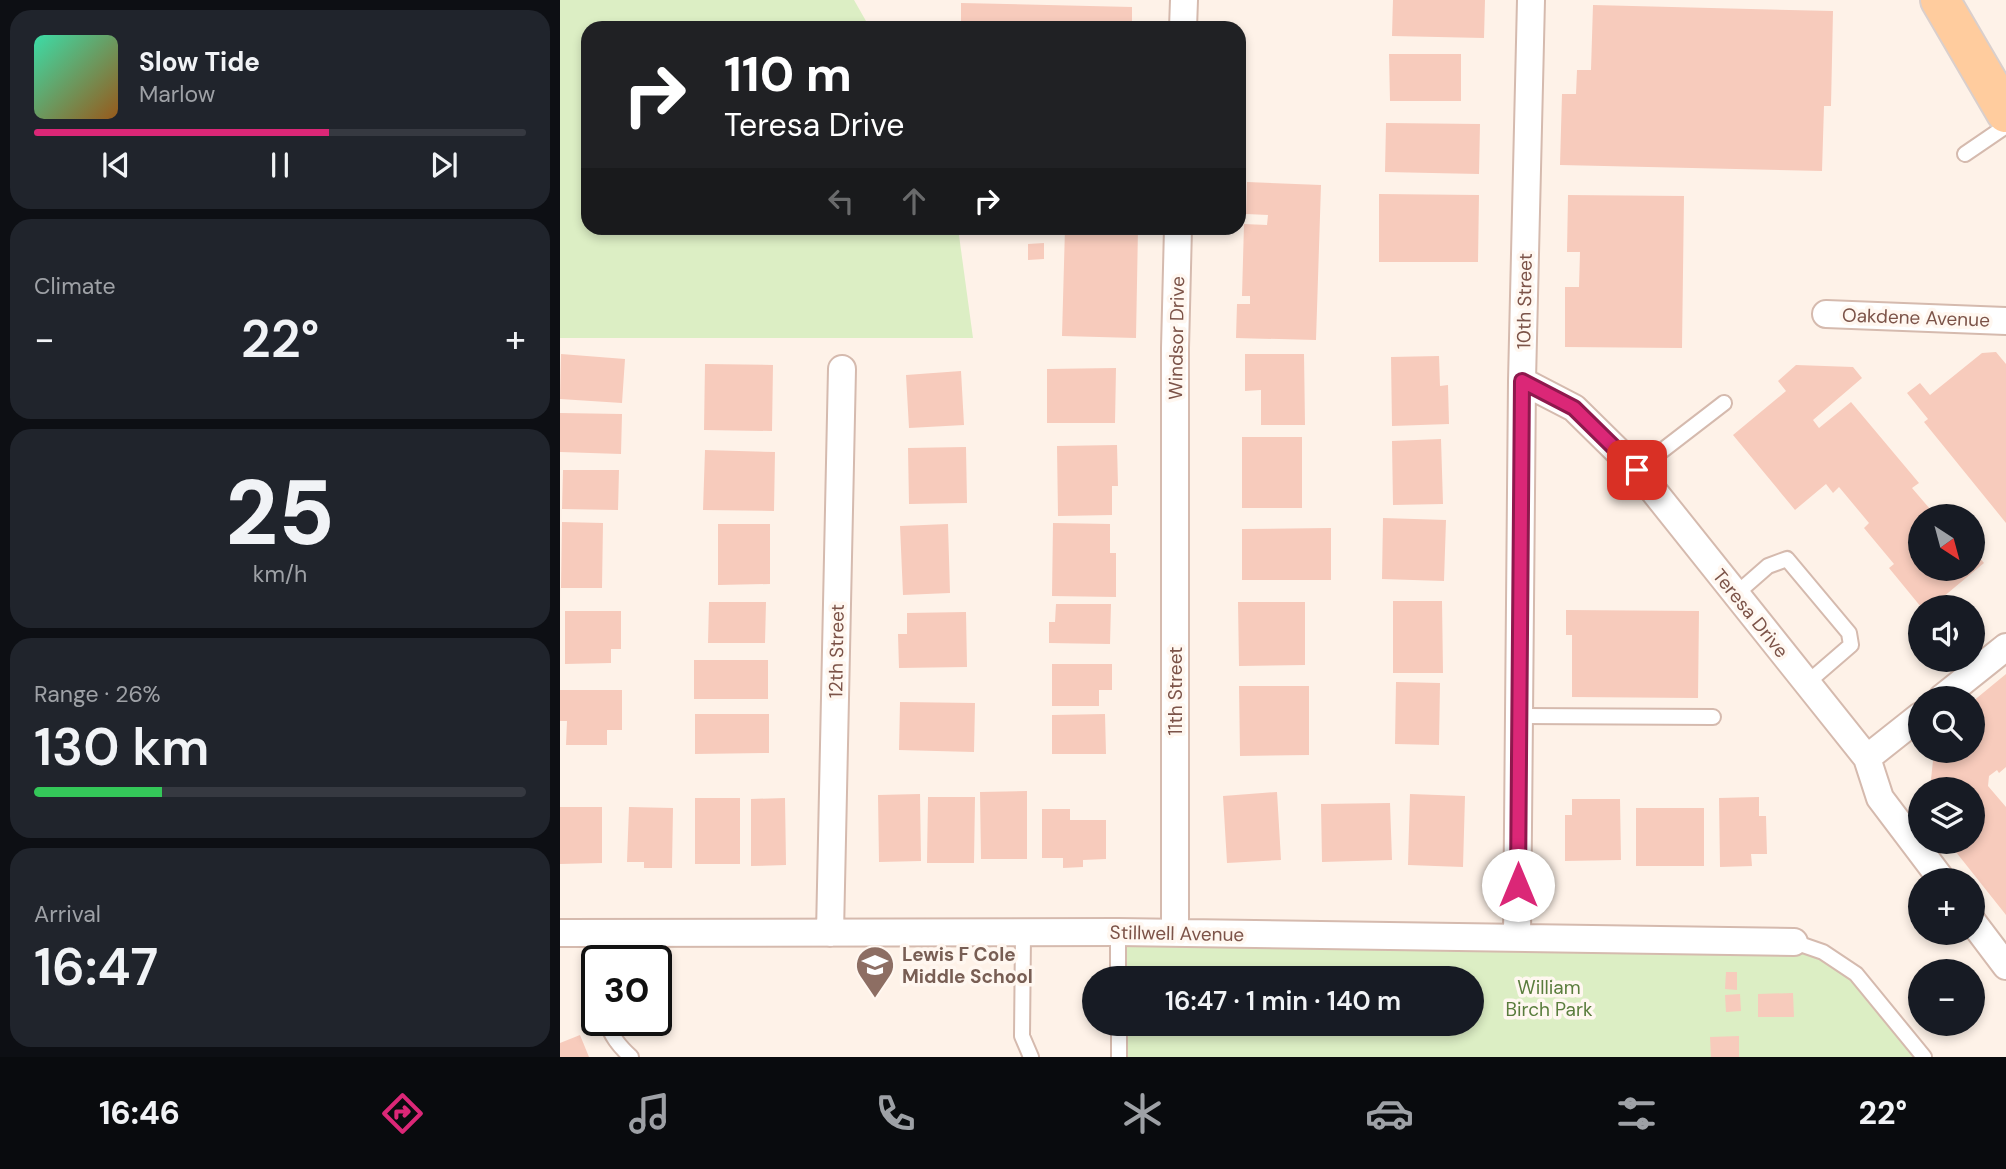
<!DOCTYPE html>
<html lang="en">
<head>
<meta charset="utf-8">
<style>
  :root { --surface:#171b24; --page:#20242c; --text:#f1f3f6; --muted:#9ea1a6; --line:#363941; --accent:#db2777 }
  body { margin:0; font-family:"DM Sans",sans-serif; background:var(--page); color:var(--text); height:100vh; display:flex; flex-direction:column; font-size:26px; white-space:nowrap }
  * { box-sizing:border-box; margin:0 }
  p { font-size:23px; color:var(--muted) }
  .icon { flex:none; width:38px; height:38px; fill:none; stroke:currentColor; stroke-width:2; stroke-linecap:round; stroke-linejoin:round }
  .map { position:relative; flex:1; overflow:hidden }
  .side { display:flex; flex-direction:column; gap:10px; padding:10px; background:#0d0f14; width:560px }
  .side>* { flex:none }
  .banner { position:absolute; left:21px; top:21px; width:665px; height:214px; border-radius:21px; box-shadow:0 4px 10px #0003; background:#202124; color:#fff; overflow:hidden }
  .needle { width:46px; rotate:144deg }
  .fabs { position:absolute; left:1348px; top:504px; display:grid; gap:14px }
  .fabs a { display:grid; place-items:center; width:77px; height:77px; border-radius:50%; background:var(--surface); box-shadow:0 4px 10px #0003; font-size:35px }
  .speed { position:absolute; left:21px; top:945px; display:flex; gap:14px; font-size:35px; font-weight:700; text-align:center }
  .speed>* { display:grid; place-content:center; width:91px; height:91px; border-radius:50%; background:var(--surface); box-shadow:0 4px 10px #0003; line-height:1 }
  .speed .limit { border:4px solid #111; border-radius:10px; background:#fff; color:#111 }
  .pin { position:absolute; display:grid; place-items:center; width:60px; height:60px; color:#fff; margin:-30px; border-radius:14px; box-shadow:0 4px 10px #0006 }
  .me { position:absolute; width:77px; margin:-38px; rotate:0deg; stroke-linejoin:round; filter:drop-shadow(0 0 5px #0008) }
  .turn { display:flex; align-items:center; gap:24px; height:147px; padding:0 28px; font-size:32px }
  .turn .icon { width:91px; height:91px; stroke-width:2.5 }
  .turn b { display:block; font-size:49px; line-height:60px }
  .lanes { display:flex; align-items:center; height:66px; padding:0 28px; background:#0003; justify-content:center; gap:35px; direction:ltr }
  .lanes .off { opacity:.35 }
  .big { font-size:52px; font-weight:600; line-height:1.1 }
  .side .tile { flex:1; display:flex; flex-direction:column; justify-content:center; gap:10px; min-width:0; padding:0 24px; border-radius:21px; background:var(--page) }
  .side .dial { align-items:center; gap:0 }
  .dial b { font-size:91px; line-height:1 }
  .song { display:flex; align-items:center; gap:21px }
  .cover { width:84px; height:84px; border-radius:10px; background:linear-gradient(135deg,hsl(160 70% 55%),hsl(30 70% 35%)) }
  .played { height:7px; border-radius:4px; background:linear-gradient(90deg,var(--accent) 60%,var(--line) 60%) }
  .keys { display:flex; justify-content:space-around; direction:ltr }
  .heat { display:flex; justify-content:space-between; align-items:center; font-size:38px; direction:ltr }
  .charge { height:10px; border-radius:5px; background:linear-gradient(90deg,#34c759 26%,var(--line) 0) }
  .trip { position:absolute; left:522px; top:966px; width:402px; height:70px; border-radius:35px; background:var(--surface); box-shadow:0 4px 10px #0003; font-weight:600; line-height:70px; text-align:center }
  .menu { display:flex; height:112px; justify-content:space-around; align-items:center; background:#090b0e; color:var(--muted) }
  .menu .icon { width:49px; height:49px }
  .menu .active { color:var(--accent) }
  .menu b { font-size:32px; color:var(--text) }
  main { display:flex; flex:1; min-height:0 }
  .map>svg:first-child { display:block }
  .green { fill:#dceec4 }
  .building { fill:#f7cbbc }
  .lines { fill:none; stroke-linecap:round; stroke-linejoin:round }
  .service-casing { stroke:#d5baae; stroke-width:18 }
  .minor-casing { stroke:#d5baae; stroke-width:30 }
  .primary-casing { stroke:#dacfcc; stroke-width:42 }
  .service { stroke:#fff; stroke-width:14 }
  .minor { stroke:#fff; stroke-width:26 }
  .primary { stroke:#ffcc9e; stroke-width:38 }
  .route-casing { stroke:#8e194d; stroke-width:18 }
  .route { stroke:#db2777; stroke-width:12 }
  .labels { text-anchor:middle; stroke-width:7; stroke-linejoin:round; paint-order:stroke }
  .street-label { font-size:19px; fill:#7c5348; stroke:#fff7f0 }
  .education-label { font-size:19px; font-weight:bold; fill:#785e54; stroke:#fff7f0; text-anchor:start }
  .park-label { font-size:19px; fill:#597c3c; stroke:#fff7f0 }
</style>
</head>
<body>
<main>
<section class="side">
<div class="tile">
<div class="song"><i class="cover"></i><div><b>Slow Tide</b><p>Marlow</p></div></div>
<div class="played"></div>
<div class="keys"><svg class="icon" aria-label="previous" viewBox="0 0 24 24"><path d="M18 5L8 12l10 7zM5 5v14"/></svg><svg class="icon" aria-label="pause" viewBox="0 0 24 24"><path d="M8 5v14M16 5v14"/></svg><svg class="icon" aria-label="next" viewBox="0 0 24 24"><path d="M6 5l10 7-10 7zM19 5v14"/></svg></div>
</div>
<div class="tile"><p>Climate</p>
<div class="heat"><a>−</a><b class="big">22°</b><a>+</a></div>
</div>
<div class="tile dial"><b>25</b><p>km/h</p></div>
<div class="tile"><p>Range · 26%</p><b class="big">130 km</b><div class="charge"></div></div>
<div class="tile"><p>Arrival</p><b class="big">16:47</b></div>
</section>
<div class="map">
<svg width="1446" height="1057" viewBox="0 0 1446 1057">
  <rect width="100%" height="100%" fill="#fef2e8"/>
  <path class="green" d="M 0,0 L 294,0 L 310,28 L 28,28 L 28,228 L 398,228 L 413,338 L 0,338 Z
    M 558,932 L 1234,942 L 1296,974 L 1364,1057 L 560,1057 L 560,1024 L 912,1024 L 912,978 L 559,978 Z"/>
  <path class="building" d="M 833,0 L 925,0 L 924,38 L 832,36 Z
    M 401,3 L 572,7 L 572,28 L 401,28 Z
    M 1033,5 L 1273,11 L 1271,106 L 1264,106 L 1262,171 L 1000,165 L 1002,94 L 1016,94 L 1017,70 L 1031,70 Z
    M 829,54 L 901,54 L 901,101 L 830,101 Z
    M 826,123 L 920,124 L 919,174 L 825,172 Z
    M 687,182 L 761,185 L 756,340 L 676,338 L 677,304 L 690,304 L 690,296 L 682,296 L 684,224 L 707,225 L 708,215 L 686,214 Z
    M 819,194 L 919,195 L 918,262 L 819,262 Z
    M 1008,195 L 1124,196 L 1122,348 L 1005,347 L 1005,287 L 1019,287 L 1020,252 L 1007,252 Z
    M 505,228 L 578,228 L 576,338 L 502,336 Z
    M 484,243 L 484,259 L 468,260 L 468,244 Z
    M 1436,352 L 1446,364 L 1446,523 L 1364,422 L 1368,419 L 1347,393 L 1360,383 L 1370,395 L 1422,353 Z
    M 1,354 L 65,359 L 62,403 L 0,399 Z
    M 685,354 L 744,354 L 745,425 L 701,425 L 701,390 L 685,391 Z
    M 879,356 L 880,386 L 888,385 L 889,424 L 832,426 L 831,357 Z
    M 145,364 L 213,365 L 212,431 L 144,430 Z
    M 1236,365 L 1293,367 L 1302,378 L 1253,420 L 1259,428 L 1291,402 L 1359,483 L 1352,488 L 1376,516 L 1360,516 L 1360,569 L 1412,569 L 1412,549 L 1424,563 L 1371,607 L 1361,607 L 1329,568 L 1334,564 L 1304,528 L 1309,523 L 1279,487 L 1273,493 L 1266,484 L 1235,510 L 1173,435 L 1226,391 L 1218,381 Z
    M 556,368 L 555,423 L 487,423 L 487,369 Z
    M 401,371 L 404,425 L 349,428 L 346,375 Z
    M 0,413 L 62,414 L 61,454 L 0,452 Z
    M 682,437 L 742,437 L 742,508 L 682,508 Z
    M 881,439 L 883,504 L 833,505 L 832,441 Z
    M 557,445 L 558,486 L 552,486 L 552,515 L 498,516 L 497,446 Z
    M 406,447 L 407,503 L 349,504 L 348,448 Z
    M 145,450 L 215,452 L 214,511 L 143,510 Z
    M 3,470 L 59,470 L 58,510 L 2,509 Z
    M 823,518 L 886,520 L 884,581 L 822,579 Z
    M 2,522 L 43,523 L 42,588 L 1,588 Z
    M 493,523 L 550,524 L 550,553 L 556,553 L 556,597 L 492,596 Z
    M 158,524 L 210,524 L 210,584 L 158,585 Z
    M 388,524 L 390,593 L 343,595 L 340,526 Z
    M 771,528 L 771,580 L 682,580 L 682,529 Z
    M 833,601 L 882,601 L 883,673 L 833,673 Z
    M 149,602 L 206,602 L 205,643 L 148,643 Z
    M 678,602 L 745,602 L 745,665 L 679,666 Z
    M 496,604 L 551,604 L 550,644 L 489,643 L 489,622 L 495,622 Z
    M 1006,610 L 1139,611 L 1138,698 L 1012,697 L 1012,635 L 1006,635 Z
    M 5,611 L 61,611 L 61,649 L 51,649 L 51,663 L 5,664 Z
    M 406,612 L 407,667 L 339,668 L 338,634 L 347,634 L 347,613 Z
    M 134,660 L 208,660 L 208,699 L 134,699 Z
    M 492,664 L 552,664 L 552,690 L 539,690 L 539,706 L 492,706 Z
    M 1446,674 L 1446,767 L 1439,773 L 1437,770 L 1429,776 L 1428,786 L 1446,807 L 1446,915 L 1388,842 L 1412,842 L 1412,789 L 1370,789 L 1374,751 L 1412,751 L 1412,702 Z
    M 836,682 L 880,683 L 879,745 L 835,744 Z
    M 679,686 L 749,686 L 749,755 L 680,756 Z
    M 0,690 L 62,690 L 62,730 L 47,730 L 47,745 L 6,745 L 7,721 L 0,721 Z
    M 340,702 L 415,703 L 414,752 L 339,750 Z
    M 135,714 L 209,714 L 209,753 L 135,754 Z
    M 545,714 L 546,754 L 492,754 L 492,715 Z
    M 467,791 L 467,859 L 421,859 L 420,792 Z
    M 717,792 L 721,860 L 667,863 L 663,796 Z
    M 360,794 L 361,861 L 319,862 L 318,795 Z
    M 850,794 L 905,796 L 903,867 L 848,865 Z
    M 368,797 L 415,797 L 414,863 L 367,863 Z
    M 1199,797 L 1199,816 L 1206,816 L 1207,854 L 1191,854 L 1192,866 L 1160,867 L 1159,798 Z
    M 135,798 L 180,798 L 180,864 L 135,864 Z
    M 225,798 L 226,865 L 191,866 L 191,799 Z
    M 1012,799 L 1060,799 L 1061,860 L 1005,861 L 1005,815 L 1012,815 Z
    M 830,803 L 832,860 L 762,862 L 761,804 Z
    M 0,807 L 42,807 L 42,863 L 0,864 Z
    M 69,807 L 113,808 L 112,868 L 84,868 L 84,862 L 67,862 Z
    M 1076,808 L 1144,808 L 1144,866 L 1076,866 Z
    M 482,809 L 510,809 L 510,820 L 546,820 L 546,859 L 523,860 L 523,867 L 503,868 L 503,858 L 482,858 Z
    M 1166,972 L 1177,972 L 1177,990 L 1165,989 Z
    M 1233,993 L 1234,1017 L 1198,1017 L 1198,994 Z
    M 1180,994 L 1181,1011 L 1166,1012 L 1165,995 Z
    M 20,1035 L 29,1057 L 0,1057 L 0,1043 Z
    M 1179,1036 L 1179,1057 L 1151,1057 L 1150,1037 Z"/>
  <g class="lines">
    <g class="service-casing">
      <path id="service" d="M 1405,154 L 1446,126
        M 1077,470 L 1164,403
        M 1176,594 L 1208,566 L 1227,559 L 1289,633 L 1291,645 L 1247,683
        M 959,716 L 1153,717
        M 558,932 L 558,978
        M 463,934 L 462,1036 L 471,1057
        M 1234,942 L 1263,952 L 1296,974 L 1364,1057
        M 44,961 L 45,933
        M 46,1020 C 51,1036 59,1046 71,1057
        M 559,1024 L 559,1057"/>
    </g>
    <g class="minor-casing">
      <path id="minor" d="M 623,28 L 624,0
        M 1266,314 L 1446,321
        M 962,381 L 1014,408 L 1077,470 L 1307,758 L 1320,798 L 1382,880
        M 1382,698 L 1446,647
        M 1307,758 L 1360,716
        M 1412,921 L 1446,966
        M 0,933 L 558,932 L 1234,942
        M 270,933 L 282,369
        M 615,933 L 615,348 L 618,228
        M 957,938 L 962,381 L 971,0"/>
    </g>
    <g class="primary-casing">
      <path id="primary" d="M 1380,0 L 1446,113"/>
    </g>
    <use href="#service" class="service"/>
    <use href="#minor" class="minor"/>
    <use href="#primary" class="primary"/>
  </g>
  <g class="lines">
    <g class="route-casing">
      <path id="route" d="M 958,885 L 962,381 L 1014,408 L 1077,470"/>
    </g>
    <use href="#route" class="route"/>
  </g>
  <defs>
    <g id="school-pin" transform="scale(2.0125)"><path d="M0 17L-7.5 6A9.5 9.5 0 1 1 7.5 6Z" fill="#8d6e63" stroke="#fff7f0"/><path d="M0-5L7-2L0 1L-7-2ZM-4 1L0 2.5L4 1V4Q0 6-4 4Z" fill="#fff"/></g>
  </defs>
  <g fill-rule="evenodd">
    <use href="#school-pin" x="315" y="965"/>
  </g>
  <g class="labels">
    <g class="street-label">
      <text transform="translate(964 301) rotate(-89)" y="7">10th Street</text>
      <text transform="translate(1356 317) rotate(2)" y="7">Oakdene Avenue</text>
      <text transform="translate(616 338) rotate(-89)" y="7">Windsor Drive</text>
      <text transform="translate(1191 613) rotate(51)" y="7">Teresa Drive</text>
      <text transform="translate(276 651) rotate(-89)" y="7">12th Street</text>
      <text transform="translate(615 691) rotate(-90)" y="7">11th Street</text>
      <text transform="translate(617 933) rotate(1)" y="7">Stillwell Avenue</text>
    </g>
    <g class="education-label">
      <text x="342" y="961">Lewis F Cole<tspan x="342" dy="22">Middle School</tspan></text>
    </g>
    <g class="park-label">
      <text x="989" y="994">William<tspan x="989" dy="22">Birch Park</tspan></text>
    </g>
  </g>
</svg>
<div class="fabs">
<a><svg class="needle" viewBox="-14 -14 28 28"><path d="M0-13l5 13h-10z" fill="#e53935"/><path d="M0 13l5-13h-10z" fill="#9ea1a6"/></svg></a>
<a><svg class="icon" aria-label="sound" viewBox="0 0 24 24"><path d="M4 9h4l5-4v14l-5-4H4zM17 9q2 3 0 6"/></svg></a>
<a><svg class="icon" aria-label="search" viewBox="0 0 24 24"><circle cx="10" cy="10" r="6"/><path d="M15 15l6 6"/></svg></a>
<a><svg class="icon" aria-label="layers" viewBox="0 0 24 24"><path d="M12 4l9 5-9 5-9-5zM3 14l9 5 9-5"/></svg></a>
<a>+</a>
<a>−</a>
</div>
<div class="speed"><div class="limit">30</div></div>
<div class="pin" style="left:1077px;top:470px;background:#d93025"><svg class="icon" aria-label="arrive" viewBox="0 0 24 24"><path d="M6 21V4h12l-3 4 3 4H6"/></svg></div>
<svg class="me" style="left:958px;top:885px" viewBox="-20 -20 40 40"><circle r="19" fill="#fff"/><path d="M0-13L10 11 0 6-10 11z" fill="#db2777"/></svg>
<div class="trip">16:47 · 1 min · 140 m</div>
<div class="banner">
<div class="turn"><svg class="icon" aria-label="right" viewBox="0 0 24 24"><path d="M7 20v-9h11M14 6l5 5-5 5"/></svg><div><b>110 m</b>Teresa Drive</div></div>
<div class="lanes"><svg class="icon off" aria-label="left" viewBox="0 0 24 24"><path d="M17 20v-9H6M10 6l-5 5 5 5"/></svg><svg class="icon off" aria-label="ahead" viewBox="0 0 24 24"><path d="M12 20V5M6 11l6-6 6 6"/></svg><svg class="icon" aria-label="right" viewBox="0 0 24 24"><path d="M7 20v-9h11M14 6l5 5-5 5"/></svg></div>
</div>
</div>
</main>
<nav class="menu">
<b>16:46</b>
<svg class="icon active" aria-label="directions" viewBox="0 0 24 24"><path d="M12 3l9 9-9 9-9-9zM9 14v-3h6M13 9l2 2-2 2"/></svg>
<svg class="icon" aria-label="music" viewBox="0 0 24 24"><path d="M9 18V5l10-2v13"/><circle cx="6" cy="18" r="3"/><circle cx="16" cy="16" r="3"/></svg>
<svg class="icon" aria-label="phone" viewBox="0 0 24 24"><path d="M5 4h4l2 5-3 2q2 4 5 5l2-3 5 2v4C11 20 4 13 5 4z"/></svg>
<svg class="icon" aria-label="climate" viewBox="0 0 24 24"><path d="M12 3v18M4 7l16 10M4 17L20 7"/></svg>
<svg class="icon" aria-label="car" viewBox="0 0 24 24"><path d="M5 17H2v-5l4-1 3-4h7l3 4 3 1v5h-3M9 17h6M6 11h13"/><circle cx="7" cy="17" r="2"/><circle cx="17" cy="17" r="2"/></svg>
<svg class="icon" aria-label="filters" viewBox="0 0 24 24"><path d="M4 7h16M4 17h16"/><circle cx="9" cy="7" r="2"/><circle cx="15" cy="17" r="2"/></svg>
<b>22°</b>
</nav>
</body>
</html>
